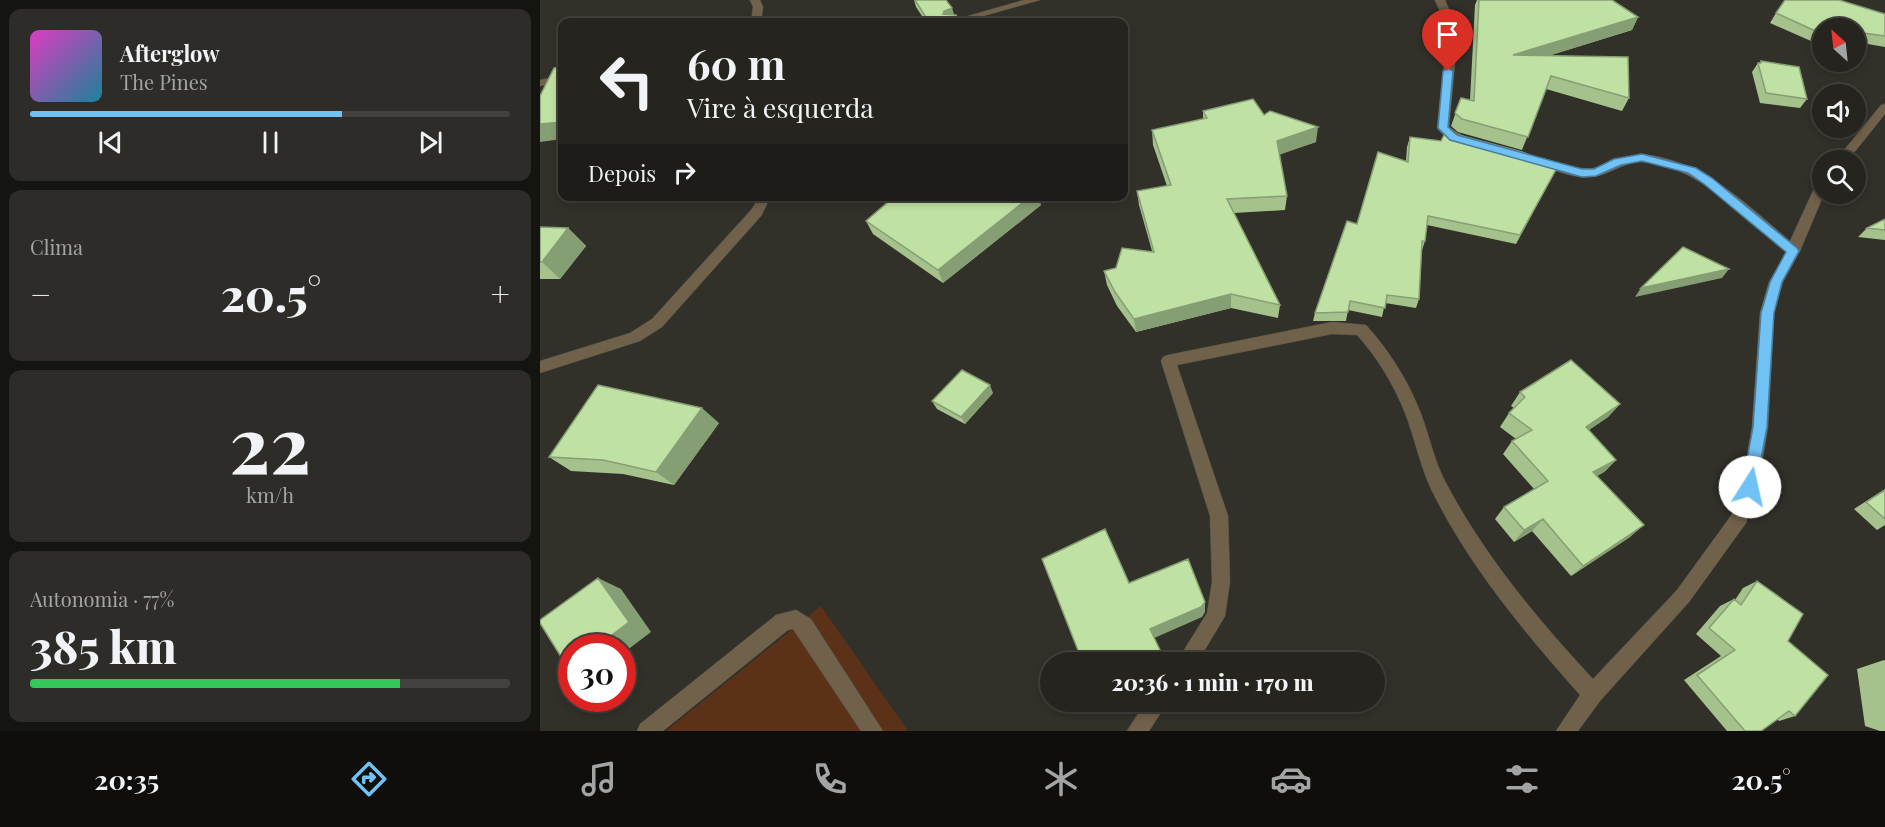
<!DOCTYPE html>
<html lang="pt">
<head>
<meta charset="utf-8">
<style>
  :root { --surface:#25241f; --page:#2d2c28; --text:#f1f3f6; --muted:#a3a4a4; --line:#42413d; --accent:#70c1f4 }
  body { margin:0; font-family:"Playfair Display",serif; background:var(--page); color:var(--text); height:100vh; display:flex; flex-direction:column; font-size:22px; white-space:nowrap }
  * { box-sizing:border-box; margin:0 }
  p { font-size:20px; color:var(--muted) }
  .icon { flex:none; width:33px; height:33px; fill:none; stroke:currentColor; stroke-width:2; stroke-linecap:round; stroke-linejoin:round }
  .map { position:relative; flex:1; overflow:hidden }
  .drawer { display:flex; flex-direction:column; gap:9px; padding:9px; background:#141411; width:540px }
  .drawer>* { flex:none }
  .banner { position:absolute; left:18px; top:18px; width:570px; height:183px; border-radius:12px; box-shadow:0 3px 9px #0003,0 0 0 2px var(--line); background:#25241f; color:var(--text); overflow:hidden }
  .needle { width:39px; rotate:333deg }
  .tools { position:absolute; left:1272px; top:18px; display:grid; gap:12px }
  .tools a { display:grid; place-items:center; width:54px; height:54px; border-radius:50%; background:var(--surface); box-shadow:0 3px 9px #0003,0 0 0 2px var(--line); font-size:30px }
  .speed { position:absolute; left:18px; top:634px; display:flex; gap:12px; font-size:30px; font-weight:700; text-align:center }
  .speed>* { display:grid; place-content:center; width:78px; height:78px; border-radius:50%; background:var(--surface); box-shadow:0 3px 9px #0003,0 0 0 2px var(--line); line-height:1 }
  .speed .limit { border:9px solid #d22; background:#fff; color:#111 }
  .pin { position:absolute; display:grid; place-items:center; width:51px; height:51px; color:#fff; margin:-62px -26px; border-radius:50% 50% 50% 0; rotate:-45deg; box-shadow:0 0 6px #0007 }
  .pin .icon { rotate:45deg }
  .me { position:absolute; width:66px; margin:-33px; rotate:10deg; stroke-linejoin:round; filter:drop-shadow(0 0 4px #0008) }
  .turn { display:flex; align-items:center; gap:21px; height:126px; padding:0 30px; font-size:27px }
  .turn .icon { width:78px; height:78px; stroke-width:2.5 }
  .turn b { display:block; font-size:42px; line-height:51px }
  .then { display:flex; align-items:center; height:57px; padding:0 30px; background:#0003; gap:12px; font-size:22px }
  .big { font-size:45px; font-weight:800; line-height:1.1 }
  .drawer .card { flex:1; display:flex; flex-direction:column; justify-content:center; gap:9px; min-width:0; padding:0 21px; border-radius:12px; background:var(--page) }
  .drawer .dial { align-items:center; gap:0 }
  .dial b { font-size:78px; line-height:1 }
  .song { display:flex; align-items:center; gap:18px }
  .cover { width:72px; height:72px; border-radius:9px; background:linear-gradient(135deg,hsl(310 70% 55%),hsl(190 70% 35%)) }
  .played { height:6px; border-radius:3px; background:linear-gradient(90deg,var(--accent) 65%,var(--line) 65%) }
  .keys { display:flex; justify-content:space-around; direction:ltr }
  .heat { display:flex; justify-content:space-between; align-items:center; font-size:33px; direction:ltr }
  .charge { height:9px; border-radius:4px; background:linear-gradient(90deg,#34c759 77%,var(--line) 0) }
  .trip { position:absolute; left:500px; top:652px; width:345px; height:60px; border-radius:30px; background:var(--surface); box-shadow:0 3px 9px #0003,0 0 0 2px var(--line); font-weight:800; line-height:60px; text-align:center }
  .dock { display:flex; height:96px; justify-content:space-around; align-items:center; background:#0f0e0c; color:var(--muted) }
  .dock .icon { width:42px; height:42px }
  .dock .on { color:var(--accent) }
  .dock b { font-size:27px; color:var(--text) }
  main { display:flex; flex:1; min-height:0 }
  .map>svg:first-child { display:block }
  .green { fill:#5b3218 }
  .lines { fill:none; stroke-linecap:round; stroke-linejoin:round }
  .minor-casing { stroke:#4f4e47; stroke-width:1 }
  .minor { fill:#70614a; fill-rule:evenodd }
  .wall { fill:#a5c28d }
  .shaded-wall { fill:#869e73 }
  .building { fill:#c0e1a4; stroke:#869e73; stroke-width:1.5 }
  .route { fill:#70c1f4; stroke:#497d9f; stroke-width:1.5 }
</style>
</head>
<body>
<main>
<section class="drawer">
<div class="card">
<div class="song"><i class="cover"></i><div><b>Afterglow</b><p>The Pines</p></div></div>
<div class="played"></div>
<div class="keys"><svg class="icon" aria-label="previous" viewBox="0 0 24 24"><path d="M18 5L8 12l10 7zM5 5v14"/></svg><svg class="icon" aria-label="pause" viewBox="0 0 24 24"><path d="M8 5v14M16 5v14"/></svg><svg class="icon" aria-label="next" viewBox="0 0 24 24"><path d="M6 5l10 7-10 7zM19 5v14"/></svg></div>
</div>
<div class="card"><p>Clima</p>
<div class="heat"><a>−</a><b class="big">20.5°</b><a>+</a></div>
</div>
<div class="card dial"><b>22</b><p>km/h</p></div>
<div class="card"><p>Autonomia · 77%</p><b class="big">385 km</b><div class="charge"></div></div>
</section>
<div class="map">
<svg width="1345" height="731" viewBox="0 0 1345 731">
  <rect width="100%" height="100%" fill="#313029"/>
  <path class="green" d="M 281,606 L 368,731 L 126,731 Z"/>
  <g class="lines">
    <g class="minor-casing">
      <path id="minor" d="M 210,0 L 220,0 L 223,7 L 221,22 L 211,22 L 213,7 Z
        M 484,0 L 500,0 L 422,22 L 407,22 Z
        M 895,0 L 905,0 L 918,30 L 909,127 L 925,137 L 925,143 C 914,145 904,137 897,128 L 908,30 Z
        M 22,76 L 22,82 L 0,86 L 0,80 Z
        M 1345,104 L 1345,114 L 1308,160 L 1296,160 L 1341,105 Z
        M 1100,154 C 1162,159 1205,203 1250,241 L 1278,180 L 1282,179 L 1284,194 L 1260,251 L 1243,282 L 1234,313 L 1228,427 L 1218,487 L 1206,523 L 1149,602 L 1060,701 L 1038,731 L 1016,731 L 1040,695 C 985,633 929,566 892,491 C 880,466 875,439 865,413 C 854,385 837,357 817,335 L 792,334 L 637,365 L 688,516 L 690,582 L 685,616 L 657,663 L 636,663 L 667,613 L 672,582 L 670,516 L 621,361 L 623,357 L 628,355 L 792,322 L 826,325 C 849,350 869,382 881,414 C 890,437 894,461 906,483 C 944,555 998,620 1053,679 L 1137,590 L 1193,513 L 1202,487 L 1212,427 L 1220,313 L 1229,282 L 1246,252 C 1207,219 1154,162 1100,162 C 1087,162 1074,171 1061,175 C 1039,182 1016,170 995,164 L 993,161 L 999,157 L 1030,167 L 1050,169 Z
        M 214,196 L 226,196 L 227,204 L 221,216 L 122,327 L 100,341 L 0,373 L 0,361 L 90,333 L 112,319 L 211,210 L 215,204 Z
        M 256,610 L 271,619 L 343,731 L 321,731 L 253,629 L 248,630 L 123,731 L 97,731 L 100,724 L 236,615 Z
        M 606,702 L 628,702 L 609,731 L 587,731 Z"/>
    </g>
    <use href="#minor" class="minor"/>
  </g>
  <path class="wall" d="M 374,0 L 406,0 L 414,15 L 421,22 L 386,22 L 376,7 Z
    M 937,0 L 1072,0 L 1098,17 L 1092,30 L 1008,56 L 1089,98 L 1082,111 L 1006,89 L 982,150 L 918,132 L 911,126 L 921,98 L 930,100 L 935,5 Z
    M 1236,13 L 1345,14 L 1345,47 L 1316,42 L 1316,28 L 1282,28 L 1282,43 L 1280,45 L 1230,23 Z
    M 1221,61 L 1267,99 L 1260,108 L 1220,103 L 1212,72 L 1218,63 L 1219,63 Z
    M 663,111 L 724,115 L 776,142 L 739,154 L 747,196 L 745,210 L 694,213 L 740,305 L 738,318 L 691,308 L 596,332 L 577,306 L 567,285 L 564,271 L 576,268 L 612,251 L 599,205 L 597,191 L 627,186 L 613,145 L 612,130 L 663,119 Z
    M 911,133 L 1018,166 L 976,244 L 887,225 L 885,241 L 882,250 L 879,299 L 876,308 L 845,303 L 842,317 L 808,310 L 806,321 L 773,321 L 775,313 L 817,224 L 866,161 L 867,147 L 870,137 L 901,141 Z
    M 501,205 L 403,283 L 333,234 L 326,221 Z
    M 1345,219 L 1345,240 L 1318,237 L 1327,228 Z
    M 0,227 L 28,228 L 46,246 L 20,279 L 0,279 Z
    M 980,392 L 1080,404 L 1068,417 L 1049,430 L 1076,460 L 1064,472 L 1057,476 L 1090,537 L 1031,576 L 992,531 L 974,542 L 955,519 L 964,507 L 994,489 L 963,454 L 972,441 L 976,439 L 960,427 L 969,413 L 974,408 L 971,406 Z
    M 453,393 L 425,424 L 397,409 L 392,401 Z
    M 179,423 L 134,485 L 83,474 L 31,471 L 9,457 Z
    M 1345,489 L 1345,525 L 1337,530 L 1314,509 Z
    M 1217,581 L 1248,641 L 1255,716 L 1239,721 L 1237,719 L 1221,731 L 1187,731 L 1144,680 L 1181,656 L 1156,634 L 1180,606 L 1194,599 L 1195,600 L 1203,588 Z
    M 1344,660 L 1345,661 L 1345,731 L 1340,731 L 1325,726 L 1317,669 Z"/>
  <path class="shaded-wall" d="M 412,8 L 415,17 L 403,14 L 404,11 Z
    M 1098,17 L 1092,30 L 969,68 L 973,55 Z
    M 22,122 L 22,139 L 0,142 L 0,124 Z
    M 778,127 L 776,142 L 736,156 L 737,141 Z
    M 491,196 L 499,196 L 501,205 L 403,283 L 398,270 Z
    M 28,228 L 46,246 L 20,279 L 2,262 Z
    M 1189,269 L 1182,278 L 1095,297 L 1101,288 Z
    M 691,294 L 691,308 L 596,332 L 594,319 Z
    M 450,385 L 453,393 L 425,424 L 421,417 Z
    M 1080,404 L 1068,417 L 1034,440 L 1046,427 Z
    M 162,408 L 179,423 L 134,485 L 116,472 Z
    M 1076,460 L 1064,472 L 1041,485 L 1053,472 Z
    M 1003,519 L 992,531 L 974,542 L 984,530 Z
    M 1104,525 L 1090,537 L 1031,576 L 1043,566 Z
    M 58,578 L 81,589 L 111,632 L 82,654 L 82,648 L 55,648 Z
    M 665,602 L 665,612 L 662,617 L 612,639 L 610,629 Z
    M 620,650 L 622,659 L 614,663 L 595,663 Z"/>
  <path class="building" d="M 375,0 L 406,0 L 412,8 L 404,11 L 403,14 L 416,15 L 421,22 L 389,22 Z
    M 939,0 L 1072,0 L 1098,17 L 973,55 L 1088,57 L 1089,98 L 1011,76 L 988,137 L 922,119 L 915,113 L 921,98 L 934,101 Z
    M 1245,0 L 1299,0 L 1345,14 L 1345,36 L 1316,32 L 1316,28 L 1282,28 L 1282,34 L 1236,13 Z
    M 1221,61 L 1259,67 L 1267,99 L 1226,93 L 1218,63 L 1221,63 Z
    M 22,67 L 22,122 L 0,124 L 0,96 L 14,68 Z
    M 713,99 L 724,115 L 730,111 L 778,127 L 737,141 L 747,196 L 687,199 L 740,305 L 691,294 L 594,319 L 575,292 L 564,271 L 576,268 L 582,248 L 614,252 L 597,191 L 631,185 L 612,130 L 667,118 L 663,111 Z
    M 907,129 L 911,133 L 982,152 L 1018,166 L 980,235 L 888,216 L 885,241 L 882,241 L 879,299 L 847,295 L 845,308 L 810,301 L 808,312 L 775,313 L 807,221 L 817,224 L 838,152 L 868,162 L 870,137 L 901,141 Z
    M 355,196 L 491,196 L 398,270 L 326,221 Z
    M 1345,219 L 1345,230 L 1327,228 Z
    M 0,227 L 28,228 L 2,262 L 0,262 Z
    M 1143,247 L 1189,269 L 1101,288 Z
    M 1031,360 L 1080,404 L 1046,427 L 1076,460 L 1053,472 L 1104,525 L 1043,566 L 1003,519 L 984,530 L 964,507 L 1008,481 L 972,441 L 992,430 L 969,413 L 985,397 L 980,392 Z
    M 422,370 L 450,385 L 421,417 L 392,401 Z
    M 58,385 L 162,408 L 116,472 L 63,460 L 9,457 Z
    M 1345,490 L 1345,519 L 1326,502 Z
    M 565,529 L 589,583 L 648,559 L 665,602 L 661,607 L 610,629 L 620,650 L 595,663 L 543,663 L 502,559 Z
    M 58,578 L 89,622 L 55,648 L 32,648 L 32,666 L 28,668 L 0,623 L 0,620 Z
    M 1217,581 L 1263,614 L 1248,641 L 1288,675 L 1255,716 L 1249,711 L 1221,731 L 1205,731 L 1157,675 L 1195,650 L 1169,628 L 1194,599 L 1201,605 Z"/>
  <path class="route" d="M 908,68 L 913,71 L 908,127 L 917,135 L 1042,169 L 1054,169 L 1074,159 L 1102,154 L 1156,168 L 1172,178 L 1257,248 L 1259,251 L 1242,282 L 1234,313 L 1227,427 L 1215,492 L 1210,494 L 1204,492 L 1202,487 L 1213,427 L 1221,313 L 1230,282 L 1246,252 L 1164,184 L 1148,173 L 1102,161 L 1081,165 L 1056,176 L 1042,177 L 910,140 L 898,128 L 903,71 Z"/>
</svg>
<div class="tools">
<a><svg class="needle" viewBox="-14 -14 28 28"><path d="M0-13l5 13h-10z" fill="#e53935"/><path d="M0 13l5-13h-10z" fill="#a3a4a4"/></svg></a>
<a><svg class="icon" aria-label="sound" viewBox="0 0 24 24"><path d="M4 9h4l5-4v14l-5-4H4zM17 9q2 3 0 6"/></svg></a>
<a><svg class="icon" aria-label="search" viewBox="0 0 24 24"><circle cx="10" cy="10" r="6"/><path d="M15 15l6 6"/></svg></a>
</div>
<div class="speed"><div class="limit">30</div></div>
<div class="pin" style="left:908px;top:71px;background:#d93025"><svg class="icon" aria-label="arrive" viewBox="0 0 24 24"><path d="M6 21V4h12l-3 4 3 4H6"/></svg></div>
<svg class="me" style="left:1210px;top:487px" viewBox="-20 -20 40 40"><circle r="19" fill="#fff"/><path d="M0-13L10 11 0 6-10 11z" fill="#70c1f4"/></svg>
<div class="trip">20:36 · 1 min · 170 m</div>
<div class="banner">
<div class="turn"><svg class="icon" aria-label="left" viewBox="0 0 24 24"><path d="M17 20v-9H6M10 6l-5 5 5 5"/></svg><div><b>60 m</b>Vire à esquerda</div></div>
<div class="then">Depois<svg class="icon" aria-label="right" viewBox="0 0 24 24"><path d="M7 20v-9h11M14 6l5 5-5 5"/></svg></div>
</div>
</div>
</main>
<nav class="dock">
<b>20:35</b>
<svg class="icon on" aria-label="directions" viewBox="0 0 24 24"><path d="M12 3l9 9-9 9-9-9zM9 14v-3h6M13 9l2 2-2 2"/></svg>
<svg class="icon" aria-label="music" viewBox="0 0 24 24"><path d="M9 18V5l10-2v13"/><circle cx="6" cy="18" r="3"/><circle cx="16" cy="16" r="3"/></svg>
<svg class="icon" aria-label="phone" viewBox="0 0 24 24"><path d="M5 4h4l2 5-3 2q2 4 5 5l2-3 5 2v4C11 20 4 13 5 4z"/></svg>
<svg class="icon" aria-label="climate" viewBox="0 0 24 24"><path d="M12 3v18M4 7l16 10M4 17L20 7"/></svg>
<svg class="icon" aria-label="car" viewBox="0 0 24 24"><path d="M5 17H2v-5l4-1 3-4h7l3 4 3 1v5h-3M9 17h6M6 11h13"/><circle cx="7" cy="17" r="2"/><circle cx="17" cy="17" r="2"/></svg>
<svg class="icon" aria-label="filters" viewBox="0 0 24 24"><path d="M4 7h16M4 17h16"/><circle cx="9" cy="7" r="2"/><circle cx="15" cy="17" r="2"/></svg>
<b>20.5°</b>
</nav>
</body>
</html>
